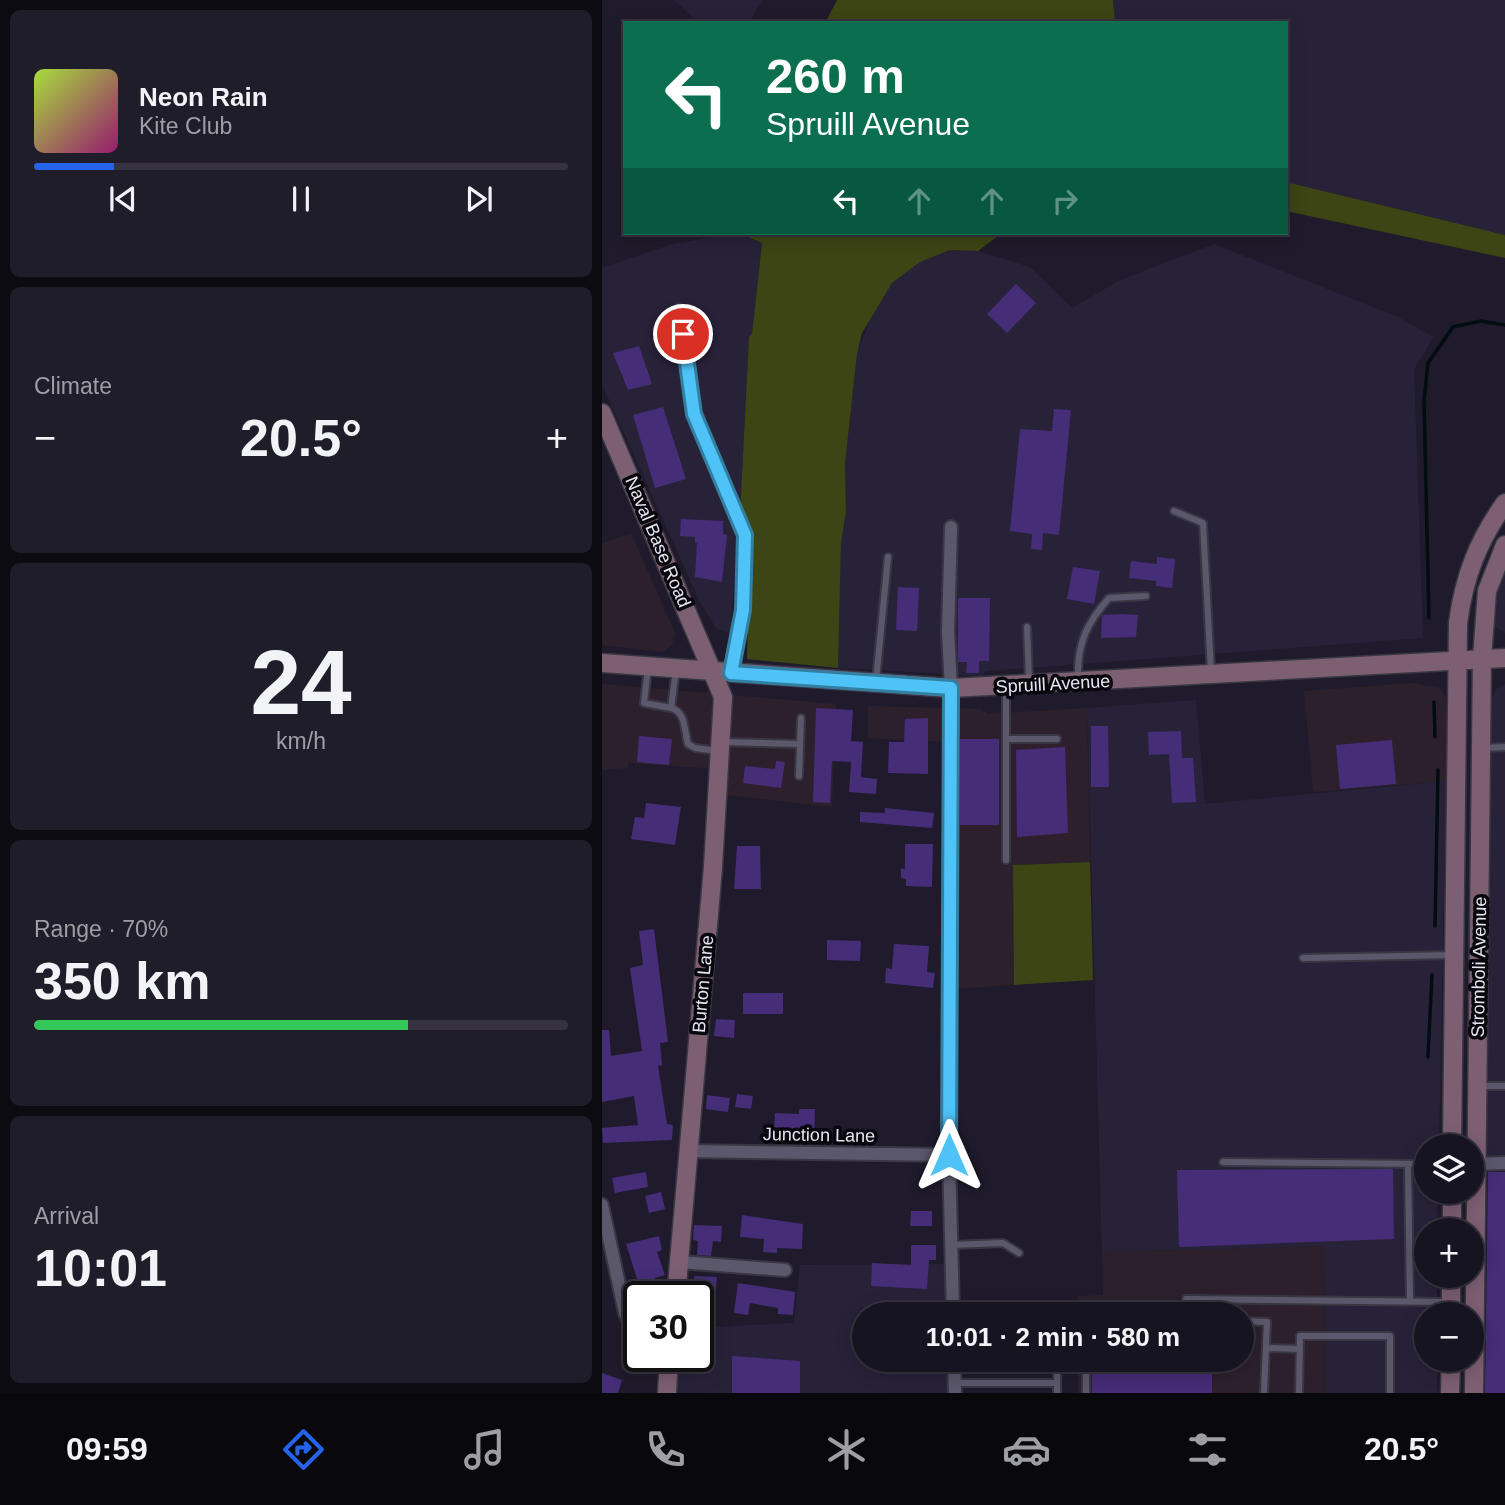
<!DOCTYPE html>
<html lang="en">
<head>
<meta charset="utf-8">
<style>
  :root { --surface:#171421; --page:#201d2a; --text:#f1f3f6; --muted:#9e9ea5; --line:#36333f; --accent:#2563eb }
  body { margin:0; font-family:Helvetica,sans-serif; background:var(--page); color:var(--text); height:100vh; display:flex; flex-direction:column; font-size:26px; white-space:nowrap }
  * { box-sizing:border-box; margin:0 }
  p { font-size:23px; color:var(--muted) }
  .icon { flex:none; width:38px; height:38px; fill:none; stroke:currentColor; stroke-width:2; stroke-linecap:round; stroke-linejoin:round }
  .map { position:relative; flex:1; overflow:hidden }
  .drawer { display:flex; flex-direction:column; gap:10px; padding:10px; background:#0d0b12; width:602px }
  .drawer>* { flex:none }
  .hud { position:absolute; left:21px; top:21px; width:665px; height:214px; border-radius:0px; box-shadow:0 4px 18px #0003,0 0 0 2px var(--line); background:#0b6e4f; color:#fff; overflow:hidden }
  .controls { position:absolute; left:812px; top:1134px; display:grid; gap:14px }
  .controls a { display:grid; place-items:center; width:70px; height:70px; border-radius:50%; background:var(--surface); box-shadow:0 4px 18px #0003,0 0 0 2px var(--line); font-size:35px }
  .speed { position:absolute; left:21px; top:1281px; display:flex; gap:14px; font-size:35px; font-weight:700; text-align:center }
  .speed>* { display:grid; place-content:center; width:91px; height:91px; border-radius:50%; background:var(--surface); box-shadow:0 4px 18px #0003,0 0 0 2px var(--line); line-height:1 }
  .speed .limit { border:4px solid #111; border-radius:10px; background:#fff; color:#111 }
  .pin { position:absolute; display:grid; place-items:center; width:60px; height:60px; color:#fff; margin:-30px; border:4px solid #fff; border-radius:50%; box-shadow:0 2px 7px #0007 }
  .me { position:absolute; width:77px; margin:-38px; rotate:0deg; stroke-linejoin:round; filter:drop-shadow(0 0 5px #0008) }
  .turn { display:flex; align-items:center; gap:24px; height:147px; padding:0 28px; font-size:32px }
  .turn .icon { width:91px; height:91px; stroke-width:2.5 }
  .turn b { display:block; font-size:49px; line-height:60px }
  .lanes { display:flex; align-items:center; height:66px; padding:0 28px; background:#0003; justify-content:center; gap:35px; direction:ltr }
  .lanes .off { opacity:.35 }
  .big { font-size:52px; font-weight:800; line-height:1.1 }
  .drawer .card { flex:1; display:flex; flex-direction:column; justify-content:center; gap:10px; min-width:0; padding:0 24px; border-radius:10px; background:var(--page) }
  .drawer .dial { align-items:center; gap:0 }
  .dial b { font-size:91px; line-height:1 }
  .song { display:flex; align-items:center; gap:21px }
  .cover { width:84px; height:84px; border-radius:10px; background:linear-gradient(135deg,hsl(80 70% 55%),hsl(320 70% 35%)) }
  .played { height:7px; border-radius:4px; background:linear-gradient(90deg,var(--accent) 15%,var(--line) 15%) }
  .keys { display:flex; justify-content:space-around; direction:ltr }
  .heat { display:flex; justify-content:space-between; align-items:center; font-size:38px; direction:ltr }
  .charge { height:10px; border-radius:5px; background:linear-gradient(90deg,#34c759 70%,var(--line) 0) }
  .trip { position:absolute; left:250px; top:1302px; width:402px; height:70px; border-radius:35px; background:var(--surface); box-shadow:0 4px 18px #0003,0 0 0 2px var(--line); font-weight:800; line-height:70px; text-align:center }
  .tabs { display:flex; height:112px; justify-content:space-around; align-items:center; background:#09080d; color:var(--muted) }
  .tabs .icon { width:49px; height:49px }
  .tabs .current { color:var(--accent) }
  .tabs b { font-size:32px; color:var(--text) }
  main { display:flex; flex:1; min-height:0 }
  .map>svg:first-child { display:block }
  .commercial { fill:#2d202d }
  .built { fill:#282239 }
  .green { fill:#3d4514 }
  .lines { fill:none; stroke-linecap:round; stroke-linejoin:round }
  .stream { stroke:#010d11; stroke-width:3.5 }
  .building { fill:#452d78 }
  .lane-casing { stroke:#3a3745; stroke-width:10 }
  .street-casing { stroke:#3a3745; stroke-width:16 }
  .secondary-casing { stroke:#3a3745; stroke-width:21 }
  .lane { stroke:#5c586c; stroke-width:6 }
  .street { stroke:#5c586c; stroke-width:12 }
  .secondary { stroke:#7d5f72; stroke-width:18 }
  .route-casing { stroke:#337fa1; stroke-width:18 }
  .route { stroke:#4fc3f7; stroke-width:12 }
  .labels { text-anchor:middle; stroke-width:7; stroke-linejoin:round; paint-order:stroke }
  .street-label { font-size:18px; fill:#e7e5f1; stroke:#09070e }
</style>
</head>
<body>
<main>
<section class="drawer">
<div class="card">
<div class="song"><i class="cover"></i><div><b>Neon Rain</b><p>Kite Club</p></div></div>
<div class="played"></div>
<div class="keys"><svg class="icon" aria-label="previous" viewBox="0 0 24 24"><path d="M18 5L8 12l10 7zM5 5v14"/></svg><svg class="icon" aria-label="pause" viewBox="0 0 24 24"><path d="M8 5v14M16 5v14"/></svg><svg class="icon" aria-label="next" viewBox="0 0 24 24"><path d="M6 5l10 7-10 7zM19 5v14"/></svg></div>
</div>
<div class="card"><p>Climate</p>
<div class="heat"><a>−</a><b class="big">20.5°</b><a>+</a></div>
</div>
<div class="card dial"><b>24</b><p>km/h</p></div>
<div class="card"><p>Range · 70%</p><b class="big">350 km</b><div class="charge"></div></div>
<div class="card"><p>Arrival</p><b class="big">10:01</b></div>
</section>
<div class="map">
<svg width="903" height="1393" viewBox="0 0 903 1393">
  <rect width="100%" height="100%" fill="#1f1b2c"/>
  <path class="commercial" d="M 29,533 L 73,633 L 70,645 L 61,652 L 0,645 L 0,543 Z
    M 811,683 L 838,688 L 844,698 L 844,781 L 711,792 L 702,691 Z
    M 0,684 L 234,704 L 230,807 L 115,794 L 116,769 L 27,763 L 26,768 L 0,770 Z
    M 266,706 L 379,709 L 386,714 L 485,708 L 488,862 L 411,865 L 412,985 L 348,989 L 349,742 L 266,738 Z
    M 722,1246 L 723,1393 L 476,1393 L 476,1360 L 640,1360 L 640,1314 L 476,1314 L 476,1296 L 501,1295 L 500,1252 Z"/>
  <path class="built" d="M 72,0 L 160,0 L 147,23 L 96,23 Z
    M 511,0 L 903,0 L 903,235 L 684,182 L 684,23 L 513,23 Z
    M 132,233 L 160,243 L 150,335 L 147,337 L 138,515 L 128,634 L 114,628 L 97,600 L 0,384 L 0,268 L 67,245 Z
    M 612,244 L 796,317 L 831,337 L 812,370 L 821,638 L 384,671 L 380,676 L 236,668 L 239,542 L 244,512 L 243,464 L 255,354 L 272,309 L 290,283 L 318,262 L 348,250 L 376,251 L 428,267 L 470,308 L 518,280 Z
    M 903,562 L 903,633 L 891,625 L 890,600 Z
    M 903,684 L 903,1163 L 879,1164 L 887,923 L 887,711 L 893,690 Z
    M 594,700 L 603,804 L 844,781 L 837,1146 L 824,1146 L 824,1192 L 836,1192 L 835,1230 L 824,1230 L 824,1276 L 835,1276 L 835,1314 L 824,1314 L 824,1360 L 835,1360 L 835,1393 L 723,1393 L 722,1246 L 500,1252 L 485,708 Z
    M 344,1264 L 346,1314 L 262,1314 L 262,1360 L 347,1360 L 347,1393 L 74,1393 L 77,1356 L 96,1356 L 96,1328 L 192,1323 L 198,1265 Z"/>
  <path class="green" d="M 235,0 L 511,0 L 513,23 L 223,23 Z
    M 684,182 L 903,235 L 903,258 L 684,211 Z
    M 136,233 L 400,233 L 376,251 L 348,250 L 318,262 L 290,283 L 260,333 L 255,354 L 243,464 L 244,512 L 239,542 L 236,668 L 145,659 L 148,533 L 138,515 L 147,337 L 150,334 L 160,243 Z
    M 488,862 L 491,980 L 412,985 L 411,865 Z"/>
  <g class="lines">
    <path class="stream" d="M 827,618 L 822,400 L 826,363 L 851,327 L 879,321 L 903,325
      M 832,702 L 833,737
      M 833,926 L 836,770
      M 826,1057 L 830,975"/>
  </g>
  <path class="building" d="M 414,284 L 434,303 L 405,333 L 385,314 Z
    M 37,346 L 50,384 L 26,390 L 11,353 Z
    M 61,407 L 84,479 L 53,488 L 31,415 Z
    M 452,409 L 469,410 L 457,535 L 441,533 L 440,550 L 429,549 L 430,534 L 408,531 L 418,429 L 450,431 Z
    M 79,519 L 121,521 L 121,534 L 125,535 L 120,582 L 93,577 L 95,543 L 93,543 L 93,537 L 78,536 Z
    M 555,557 L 573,559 L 570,588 L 554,586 L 554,581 L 527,578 L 529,561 L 555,564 Z
    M 471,567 L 498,571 L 492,604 L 465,599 Z
    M 296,587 L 317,588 L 315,631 L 294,630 Z
    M 356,598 L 388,598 L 387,661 L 377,661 L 377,673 L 364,673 L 365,662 L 356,662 Z
    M 519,614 L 536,615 L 534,637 L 499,638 L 500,615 Z
    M 214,708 L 251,710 L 249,741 L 261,742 L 259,777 L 275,779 L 274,794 L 247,792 L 249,762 L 230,761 L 228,803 L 211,802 Z
    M 326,718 L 326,774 L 286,773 L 287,742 L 302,742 L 303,719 Z
    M 489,726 L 506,726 L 507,787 L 489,787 Z
    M 579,731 L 580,758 L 591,758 L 594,802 L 570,803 L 567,754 L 547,755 L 546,732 Z
    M 37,736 L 70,739 L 67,765 L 35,762 Z
    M 358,739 L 397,739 L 397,825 L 358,825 Z
    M 790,740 L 794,784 L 738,789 L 734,745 Z
    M 463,747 L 466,833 L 415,837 L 414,750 Z
    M 174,761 L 183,762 L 179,788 L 141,783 L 143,766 L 173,769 Z
    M 44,803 L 79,807 L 73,845 L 29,839 L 33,817 L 42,818 Z
    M 283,808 L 332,813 L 330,828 L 258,822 L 258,812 L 283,813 Z
    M 303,844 L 331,844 L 330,887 L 304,886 L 304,879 L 299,878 L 299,868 L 303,869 Z
    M 135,846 L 158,846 L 159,889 L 132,889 Z
    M 52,929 L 66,1042 L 58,1043 L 60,1065 L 56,1066 L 65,1124 L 71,1125 L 70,1140 L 1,1143 L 0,1128 L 36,1125 L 32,1096 L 0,1102 L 0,1030 L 7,1030 L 9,1056 L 40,1051 L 28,968 L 41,965 L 37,931 Z
    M 225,940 L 259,941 L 258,961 L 225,960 Z
    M 292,944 L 327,946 L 325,972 L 333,973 L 331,988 L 283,983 L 284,968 L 290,969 Z
    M 141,993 L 181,993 L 181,1014 L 141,1014 Z
    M 114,1019 L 133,1020 L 132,1038 L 112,1036 Z
    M 135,1094 L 151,1096 L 149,1109 L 133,1107 Z
    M 105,1095 L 128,1098 L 126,1112 L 104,1109 Z
    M 197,1109 L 213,1109 L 212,1144 L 171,1141 L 173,1113 L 197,1114 Z
    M 791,1169 L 792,1239 L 577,1247 L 575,1170 Z
    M 44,1172 L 46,1187 L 13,1193 L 10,1178 Z
    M 886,1172 L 903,1172 L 903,1393 L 883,1393 Z
    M 59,1192 L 63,1209 L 47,1213 L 43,1196 Z
    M 309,1211 L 330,1211 L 330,1226 L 308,1226 Z
    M 140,1215 L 201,1224 L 200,1249 L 175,1248 L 175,1253 L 161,1252 L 162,1239 L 138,1237 Z
    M 92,1225 L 120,1226 L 119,1242 L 111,1241 L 109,1256 L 95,1255 L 96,1241 L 91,1240 Z
    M 57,1236 L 60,1250 L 55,1252 L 63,1275 L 53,1278 L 53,1296 L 33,1297 L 33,1285 L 37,1285 L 24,1244 Z
    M 309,1245 L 334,1245 L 334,1260 L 327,1260 L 325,1289 L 269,1286 L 270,1263 L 309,1265 Z
    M 92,1276 L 115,1277 L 112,1308 L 107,1308 L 107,1324 L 96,1324 Z
    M 136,1283 L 193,1292 L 191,1315 L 176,1314 L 176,1308 L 148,1303 L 146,1315 L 132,1313 Z
    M 130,1356 L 198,1361 L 198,1393 L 130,1393 Z
    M 490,1360 L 610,1360 L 610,1393 L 490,1393 Z
    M 0,1373 L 20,1380 L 16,1393 L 0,1393 Z"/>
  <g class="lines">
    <g class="lane-casing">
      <path id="lane" d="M 77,307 L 92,414 L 143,535 L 141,610 L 130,671
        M 572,511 L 601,523 L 609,672
        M 425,627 L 427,680
        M 46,668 L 42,703 L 69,708 L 74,670
        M 476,678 C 475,643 485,623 507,598 L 544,596
        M 274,681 L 286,557
        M 404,687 L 404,860
        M 69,708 C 84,712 82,730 86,744 L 93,748 L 116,751
        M 404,739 L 455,739
        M 120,742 L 197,744
        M 881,748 L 903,747
        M 197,776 L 199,718
        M 701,958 L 851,955
        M 878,1086 L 903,1086
        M 621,1162 L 824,1164
        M 806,1164 L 808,1301
        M 349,1245 L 401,1243 L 417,1253
        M 584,1299 L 847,1302
        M 453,1313 L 453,1314
        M 640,1321 L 665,1322 L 662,1393
        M 664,1348 L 697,1349
        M 455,1360 L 455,1393
        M 484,1360 L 484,1393
        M 353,1383 L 455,1383
        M 697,1393 L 698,1336 L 788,1336 L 788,1393"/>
    </g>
    <g class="street-casing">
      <path id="street" d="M 349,527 L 346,632 L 349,688 L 347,1155 L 351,1314
        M 86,1151 L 347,1155
        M 875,1164 L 903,1163
        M 0,1205 L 23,1313 L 30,1328 L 37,1333
        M 77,1262 L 183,1270
        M 352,1360 L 353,1393"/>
    </g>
    <g class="secondary-casing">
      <path id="secondary" d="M 0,413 L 121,697 L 111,867 L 74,1297
        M 0,663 L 349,688 L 903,658
        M 850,1146 L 856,623 C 862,577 876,541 903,503
        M 850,1230 L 850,1192
        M 849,1314 L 849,1276
        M 65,1393 L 67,1356
        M 848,1393 L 849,1360
        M 872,1393 L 880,659 L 885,591 L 903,545"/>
    </g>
    <use href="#lane" class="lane"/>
    <use href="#street" class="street"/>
    <use href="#secondary" class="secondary"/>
  </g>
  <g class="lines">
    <g class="route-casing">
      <path id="route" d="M 81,334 L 92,414 L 143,535 L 141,610 L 129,673 L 349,688 L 347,1155"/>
    </g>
    <use href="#route" class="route"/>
  </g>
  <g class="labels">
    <g class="street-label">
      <text transform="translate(56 542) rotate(67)" y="6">Naval Base Road</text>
      <text transform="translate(451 684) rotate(-3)" y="6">Spruill Avenue</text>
      <text transform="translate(877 967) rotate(-89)" y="6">Stromboli Avenue</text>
      <text transform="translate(101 984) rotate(-85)" y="6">Burton Lane</text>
      <text transform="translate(217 1135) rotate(1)" y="6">Junction Lane</text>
    </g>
  </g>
</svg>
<div class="controls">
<a><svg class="icon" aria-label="layers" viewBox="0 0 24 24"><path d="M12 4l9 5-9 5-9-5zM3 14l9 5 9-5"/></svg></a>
<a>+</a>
<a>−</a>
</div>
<div class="speed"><div class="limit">30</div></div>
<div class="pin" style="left:81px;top:334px;background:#d93025"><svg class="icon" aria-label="arrive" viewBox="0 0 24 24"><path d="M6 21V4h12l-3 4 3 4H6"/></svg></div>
<svg class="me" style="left:347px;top:1155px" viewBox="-20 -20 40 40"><path d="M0-17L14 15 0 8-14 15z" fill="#4fc3f7" stroke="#fff" stroke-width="4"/></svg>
<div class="trip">10:01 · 2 min · 580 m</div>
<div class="hud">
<div class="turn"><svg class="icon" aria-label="left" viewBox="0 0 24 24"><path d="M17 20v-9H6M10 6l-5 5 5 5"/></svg><div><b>260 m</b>Spruill Avenue</div></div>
<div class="lanes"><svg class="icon" aria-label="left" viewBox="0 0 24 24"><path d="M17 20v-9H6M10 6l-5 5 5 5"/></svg><svg class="icon off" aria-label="ahead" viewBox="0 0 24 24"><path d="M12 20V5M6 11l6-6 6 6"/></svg><svg class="icon off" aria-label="ahead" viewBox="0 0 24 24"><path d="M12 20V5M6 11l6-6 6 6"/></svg><svg class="icon off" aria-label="right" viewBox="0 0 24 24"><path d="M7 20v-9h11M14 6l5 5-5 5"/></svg></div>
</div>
</div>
</main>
<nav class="tabs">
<b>09:59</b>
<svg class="icon current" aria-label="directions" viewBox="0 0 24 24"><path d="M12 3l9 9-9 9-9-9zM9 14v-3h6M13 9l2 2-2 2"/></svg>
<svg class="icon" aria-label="music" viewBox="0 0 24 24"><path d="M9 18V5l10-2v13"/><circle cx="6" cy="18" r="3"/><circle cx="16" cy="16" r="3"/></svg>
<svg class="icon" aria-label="phone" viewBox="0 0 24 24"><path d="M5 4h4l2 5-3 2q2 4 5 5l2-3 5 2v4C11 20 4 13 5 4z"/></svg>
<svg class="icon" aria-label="climate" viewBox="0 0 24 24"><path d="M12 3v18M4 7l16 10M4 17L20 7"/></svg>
<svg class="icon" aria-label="car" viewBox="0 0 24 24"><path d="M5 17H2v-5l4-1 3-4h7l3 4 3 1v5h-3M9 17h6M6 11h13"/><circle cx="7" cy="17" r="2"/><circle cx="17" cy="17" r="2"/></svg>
<svg class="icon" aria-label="filters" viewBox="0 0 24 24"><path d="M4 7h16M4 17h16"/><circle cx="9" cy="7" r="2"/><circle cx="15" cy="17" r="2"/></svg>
<b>20.5°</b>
</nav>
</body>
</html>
